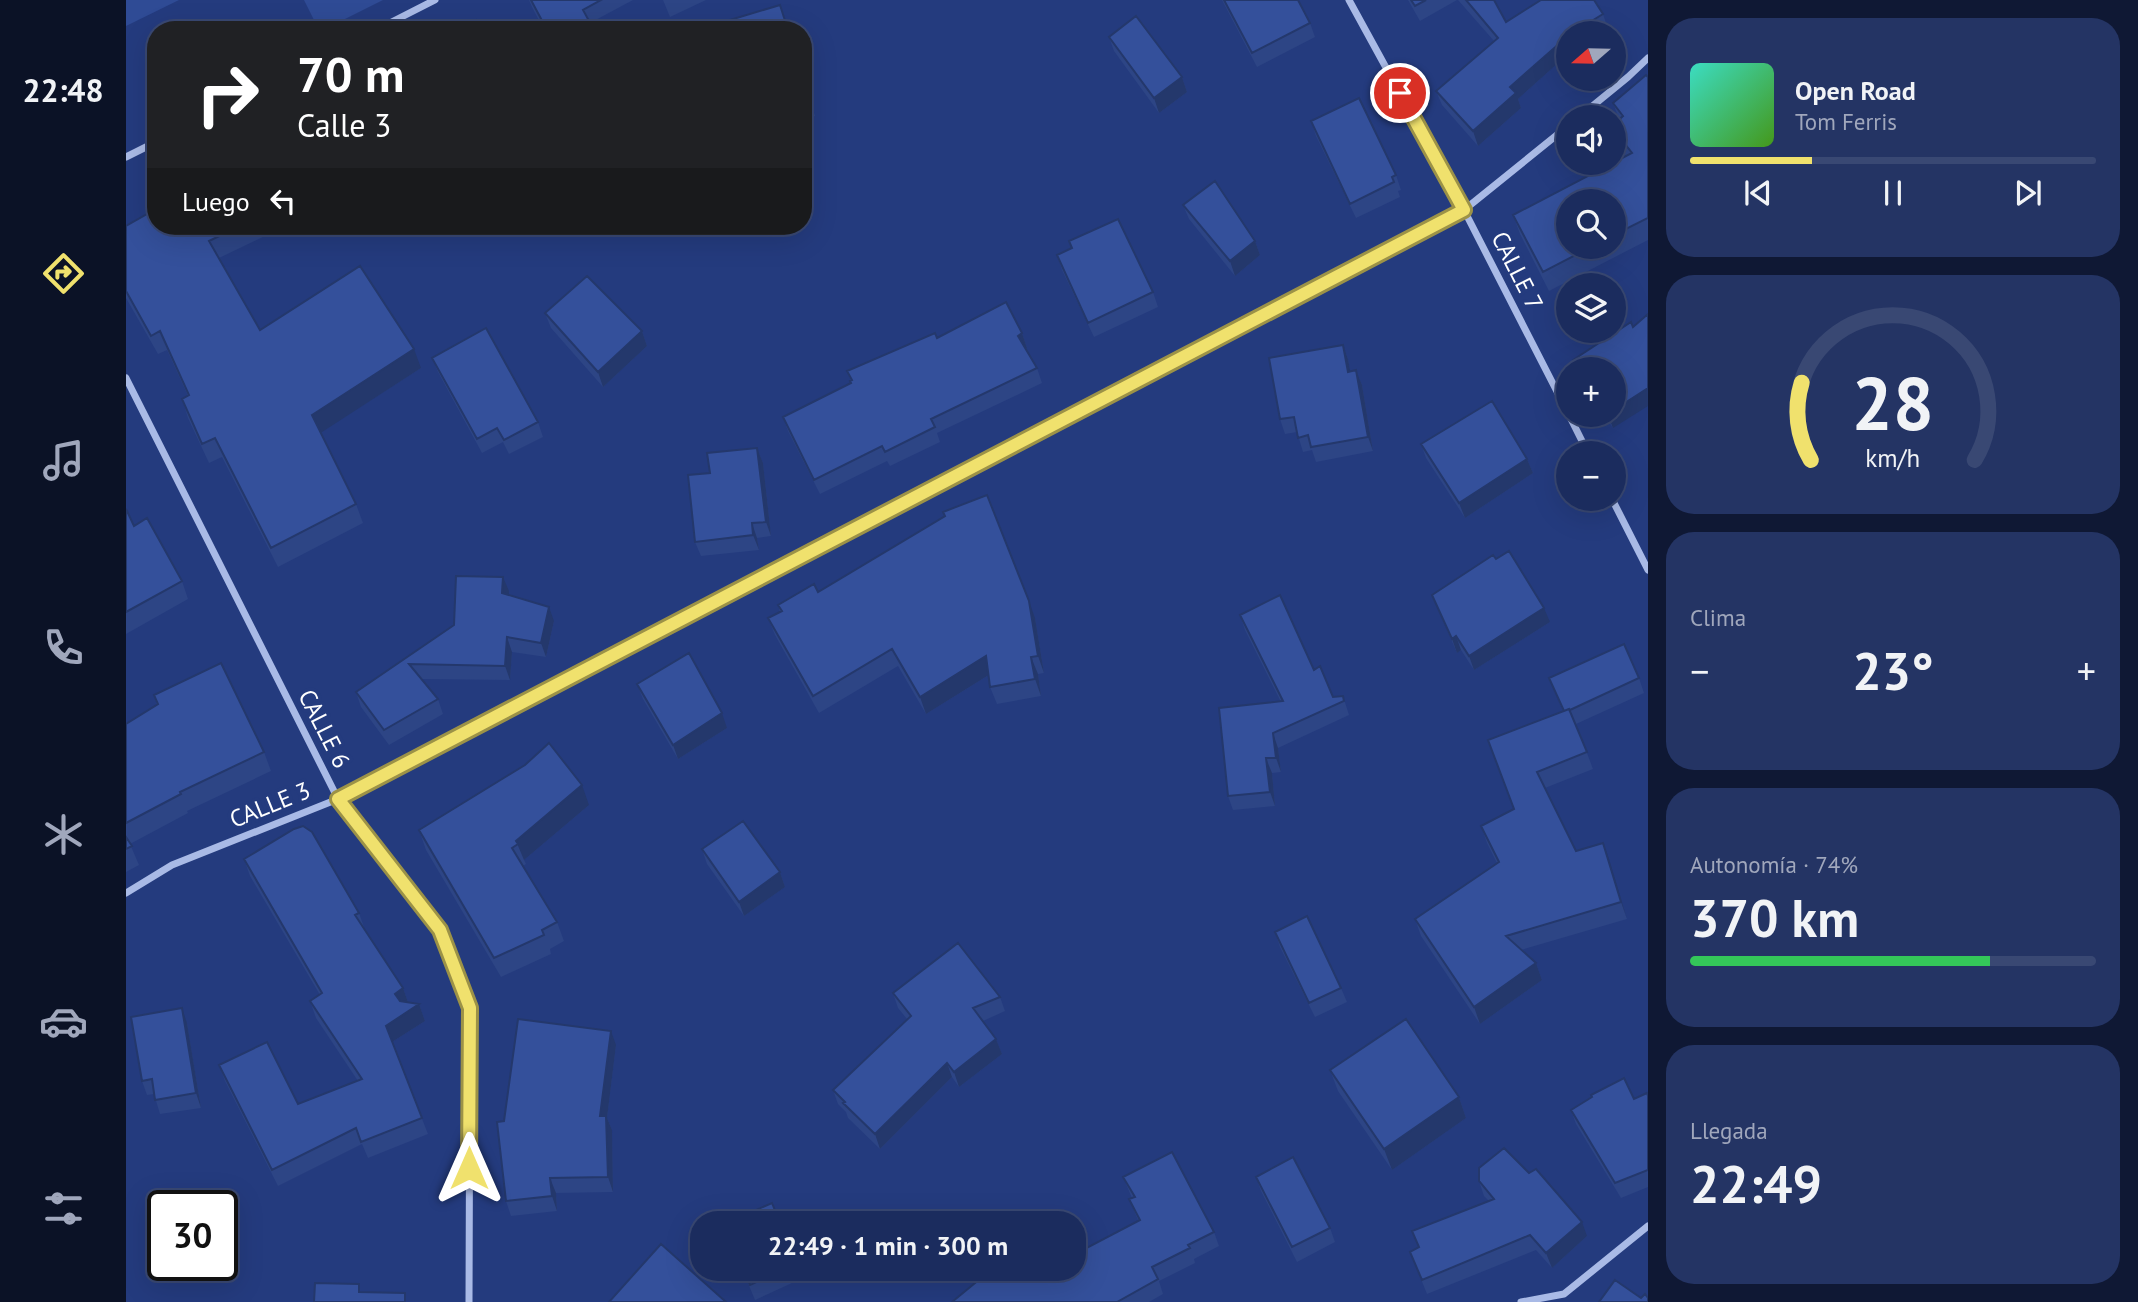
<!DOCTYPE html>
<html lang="es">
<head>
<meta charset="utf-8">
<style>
  :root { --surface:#1b2c5e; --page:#243464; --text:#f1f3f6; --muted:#a0a7bc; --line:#394873; --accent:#f0e16d }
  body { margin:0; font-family:"PT Sans",sans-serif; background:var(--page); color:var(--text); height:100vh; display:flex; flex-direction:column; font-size:26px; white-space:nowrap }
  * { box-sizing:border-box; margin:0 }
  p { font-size:23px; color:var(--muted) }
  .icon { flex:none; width:38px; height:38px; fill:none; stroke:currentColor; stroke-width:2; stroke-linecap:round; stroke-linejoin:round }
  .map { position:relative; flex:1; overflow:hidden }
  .details { display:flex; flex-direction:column; gap:18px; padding:18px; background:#0f1834; width:490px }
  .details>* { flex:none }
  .top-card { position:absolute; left:21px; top:21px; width:665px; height:214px; border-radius:28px; box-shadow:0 7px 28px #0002,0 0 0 2px var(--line); background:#202124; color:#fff; overflow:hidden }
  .needle { width:46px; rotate:250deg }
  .tools { position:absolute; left:1430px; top:21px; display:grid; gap:14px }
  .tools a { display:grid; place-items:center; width:70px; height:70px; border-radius:50%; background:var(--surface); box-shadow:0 7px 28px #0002,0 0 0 2px var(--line); font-size:35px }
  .speed { position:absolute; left:21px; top:1190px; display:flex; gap:14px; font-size:35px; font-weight:700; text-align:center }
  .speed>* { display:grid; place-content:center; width:91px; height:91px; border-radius:50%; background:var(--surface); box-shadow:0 7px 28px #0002,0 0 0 2px var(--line); line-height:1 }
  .speed .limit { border:4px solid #111; border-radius:10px; background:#fff; color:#111 }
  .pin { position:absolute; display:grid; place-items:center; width:60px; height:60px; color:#fff; margin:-30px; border:4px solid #fff; border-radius:50%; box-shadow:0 2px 7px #0007 }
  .me { position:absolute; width:77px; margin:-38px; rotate:0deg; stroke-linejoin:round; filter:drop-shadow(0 0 5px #0008) }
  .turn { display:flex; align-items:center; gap:24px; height:147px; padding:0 35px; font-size:32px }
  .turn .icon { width:91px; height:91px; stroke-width:2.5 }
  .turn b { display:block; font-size:49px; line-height:60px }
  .then { display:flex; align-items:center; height:66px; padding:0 35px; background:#0003; gap:14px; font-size:26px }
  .big { font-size:52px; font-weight:700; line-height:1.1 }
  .details .widget { flex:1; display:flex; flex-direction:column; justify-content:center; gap:10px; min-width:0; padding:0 24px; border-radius:28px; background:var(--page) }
  .details .dial { align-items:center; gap:0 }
  .dial svg { height:182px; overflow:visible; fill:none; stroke:var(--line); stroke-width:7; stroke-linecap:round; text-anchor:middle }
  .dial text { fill:var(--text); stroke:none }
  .song { display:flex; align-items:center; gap:21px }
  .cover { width:84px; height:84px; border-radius:10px; background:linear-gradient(135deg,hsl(170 70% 55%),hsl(100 70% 35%)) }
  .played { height:7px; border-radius:4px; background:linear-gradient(90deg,var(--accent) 30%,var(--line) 30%) }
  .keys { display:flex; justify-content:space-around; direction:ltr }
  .heat { display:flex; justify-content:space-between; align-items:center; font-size:38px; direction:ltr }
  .charge { height:10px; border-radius:5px; background:linear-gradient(90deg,#34c759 74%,var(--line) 0) }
  .trip { position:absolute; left:564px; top:1211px; width:396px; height:70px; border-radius:28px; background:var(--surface); box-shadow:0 7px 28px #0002,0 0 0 2px var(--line); font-weight:700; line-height:70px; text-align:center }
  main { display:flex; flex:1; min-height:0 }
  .tabs { display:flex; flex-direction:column; width:126px; justify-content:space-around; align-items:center; background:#0b1226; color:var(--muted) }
  .tabs .icon { width:49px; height:49px }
  .tabs .active { color:var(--accent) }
  .tabs b { font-size:32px; color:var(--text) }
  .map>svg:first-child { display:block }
  .park { fill:#2f4b95 }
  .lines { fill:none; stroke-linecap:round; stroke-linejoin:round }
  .street { stroke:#a9bae6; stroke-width:7 }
  .wall { fill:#2d4585; fill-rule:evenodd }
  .shaded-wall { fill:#24386c }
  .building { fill:#34509b; stroke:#24386c; stroke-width:2 }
  .route-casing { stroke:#9c9247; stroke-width:18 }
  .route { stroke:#f0e16d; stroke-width:12 }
  .labels { text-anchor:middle; stroke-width:7; stroke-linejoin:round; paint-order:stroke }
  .street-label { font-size:24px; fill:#fff; stroke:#243b7e }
</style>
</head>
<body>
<main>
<nav class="tabs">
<b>22:48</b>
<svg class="icon active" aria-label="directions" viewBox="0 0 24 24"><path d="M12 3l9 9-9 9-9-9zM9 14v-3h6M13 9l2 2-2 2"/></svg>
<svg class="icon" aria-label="music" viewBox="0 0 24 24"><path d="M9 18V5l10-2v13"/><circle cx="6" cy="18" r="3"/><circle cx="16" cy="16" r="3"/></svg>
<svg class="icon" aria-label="phone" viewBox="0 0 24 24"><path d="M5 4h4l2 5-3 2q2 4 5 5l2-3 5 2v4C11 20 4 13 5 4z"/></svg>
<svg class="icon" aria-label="climate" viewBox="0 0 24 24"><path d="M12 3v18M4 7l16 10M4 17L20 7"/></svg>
<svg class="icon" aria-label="car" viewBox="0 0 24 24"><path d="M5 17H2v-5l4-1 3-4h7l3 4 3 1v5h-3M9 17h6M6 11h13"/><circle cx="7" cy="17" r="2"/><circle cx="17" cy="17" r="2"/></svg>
<svg class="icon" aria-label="filters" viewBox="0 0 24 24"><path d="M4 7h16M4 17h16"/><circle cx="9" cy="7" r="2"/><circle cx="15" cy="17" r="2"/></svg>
</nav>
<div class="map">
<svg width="1522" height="1302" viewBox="0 0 1522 1302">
  <rect width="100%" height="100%" fill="#243b7e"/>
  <path class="park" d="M 0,0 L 53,0 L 0,26 Z
    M 178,0 L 257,0 L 197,30 L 193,30 Z"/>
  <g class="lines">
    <path class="street" d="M 1223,0 L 1338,210 L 1442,413
      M 250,30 L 309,0
      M 1453,117 L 1502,77 L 1522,58
      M 0,157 L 30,142
      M 0,378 L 212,799 L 314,930 L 344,1008 L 343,1302
      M 1443,415 L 1462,453
      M 1486,499 L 1522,570
      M 0,893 L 46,865 L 212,799 L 1338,210 L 1442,126
      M 1395,1302 L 1438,1294 L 1522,1226"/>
  </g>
  <path class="wall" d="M 403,0 L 507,0 L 464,23 L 468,30 L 418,30 L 406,7 Z
    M 537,0 L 580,0 L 544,17 Z
    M 1096,0 L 1172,0 L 1184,23 L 1189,37 L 1131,67 Z
    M 1282,0 L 1331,0 L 1294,21 Z
    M 1332,0 L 1368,0 L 1380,22 L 1477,14 L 1482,29 L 1475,33 L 1442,33 L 1442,54 L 1392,99 L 1395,108 L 1352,146 L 1316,105 L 1310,91 L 1368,41 Z
    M 983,37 L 1056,77 L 1061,92 L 1033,113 L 988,51 Z
    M 677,77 L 689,116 L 677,120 Z
    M 1522,77 L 1522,240 L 1423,291 L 1394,234 L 1387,215 L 1500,156 L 1491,145 L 1488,135 L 1488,124 L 1493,119 L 1487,103 ZM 1488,201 L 1488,247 L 1442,247 Z
    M 1185,121 L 1270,175 L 1275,190 L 1272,191 L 1274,197 L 1230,218 L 1190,136 Z
    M 1057,205 L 1129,241 L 1134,255 L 1109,276 L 1063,219 Z
    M 0,226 L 160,226 L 93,258 L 134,330 L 295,368 L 195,432 L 230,504 L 237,523 L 152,567 L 96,457 L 83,463 L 62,418 L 56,399 L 62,396 L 41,350 L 32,354 L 0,298 Z
    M 943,241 L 1027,292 L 1032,307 L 968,337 L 936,270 L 931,255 L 945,248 Z
    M 419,313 L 516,331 L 521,346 L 477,387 L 425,328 Z
    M 1507,327 L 1487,428 L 1478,415 L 1488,415 L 1488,369 L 1450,369 L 1447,360 Z
    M 896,333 L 901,348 L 899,349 L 911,368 L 916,383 L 811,433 L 814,442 L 764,466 L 761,461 L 694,494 L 662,431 L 657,417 L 724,383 L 725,381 L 721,371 L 811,338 Z
    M 1217,345 L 1222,359 L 1224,371 L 1230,370 L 1236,385 L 1247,451 L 1190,462 L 1186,450 L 1177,452 L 1171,432 L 1159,434 L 1154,419 Z
    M 306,358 L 412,422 L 417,437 L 383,454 L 377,442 L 356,453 L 312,372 Z
    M 1295,444 L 1401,459 L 1407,473 L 1339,518 L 1300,458 Z
    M 631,448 L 637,463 L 645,536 L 631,538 L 633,550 L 575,556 L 569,542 L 584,473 Z
    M 0,509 L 8,526 L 56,581 L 62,599 L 0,634 Z
    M 1370,559 L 1424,622 L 1348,670 L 1335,650 L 1331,653 L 1306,595 Z
    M 383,591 L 382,595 L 428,621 L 420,657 L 386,652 L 384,680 L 295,679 L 312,699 L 317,714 L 263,745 L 235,707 L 230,692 Z
    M 692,592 L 909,618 L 918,673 L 912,674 L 915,696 L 871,704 L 864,687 L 863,675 L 800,714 L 772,666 L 693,713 L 649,635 L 642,618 L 654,612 L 652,605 Z
    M 1114,615 L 1188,670 L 1207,697 L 1217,696 L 1223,715 L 1152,748 L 1155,772 L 1146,773 L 1149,806 L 1107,810 L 1102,796 L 1155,702 L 1119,630 Z
    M 1423,678 L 1513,678 L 1518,693 L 1450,724 L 1467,769 L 1419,788 L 1450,851 L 1477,843 L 1501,919 L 1395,950 L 1410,963 L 1416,980 L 1354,1024 L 1295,936 L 1289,919 L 1371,863 L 1361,843 L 1355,826 L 1388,809 L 1437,711 Z
    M 511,684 L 601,728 L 552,759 L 517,699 Z
    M 28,695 L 138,752 L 145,771 L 61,811 L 62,813 L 4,844 L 13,865 L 0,872 L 0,724 L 31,705 Z
    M 463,805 L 398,860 L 400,864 L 397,866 L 431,922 L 438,941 L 424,949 L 425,954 L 375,977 L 300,850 L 293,830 Z
    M 576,849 L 654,872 L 659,887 L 618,916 L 581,864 Z
    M 118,859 L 233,913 L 239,930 L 277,988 L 282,1002 L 293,1004 L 299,1021 L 266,1042 L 302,1134 L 242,1158 L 236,1144 L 152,1186 L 99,1081 L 93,1065 L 172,1104 L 232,1081 L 190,1018 L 184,1001 L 194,995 L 124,876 Z
    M 1149,932 L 1215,988 L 1221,1002 L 1189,1017 L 1154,947 Z
    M 767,993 L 874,997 L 879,1011 L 857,1021 L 870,1039 L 876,1054 L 833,1087 L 826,1077 L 754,1149 L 722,1118 L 720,1112 L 712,1104 L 707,1090 L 781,1019 L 772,1008 Z
    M 61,1023 L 75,1108 L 34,1114 L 28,1094 L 21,1095 L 16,1081 Z
    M 490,1045 L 481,1118 L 486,1130 L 487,1192 L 430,1193 L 431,1211 L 385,1216 L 380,1201 L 378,1121 Z
    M 1204,1070 L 1333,1097 L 1340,1118 L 1266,1170 L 1212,1091 Z
    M 1522,1096 L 1522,1187 L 1495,1198 L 1450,1124 L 1445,1110 L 1508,1099 Z
    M 997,1177 L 1088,1232 L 1093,1246 L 1068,1259 L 1069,1263 L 1033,1281 L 1037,1294 L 1023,1302 L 826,1302 L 947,1269 L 1012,1220 L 1003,1199 L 1006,1198 Z
    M 1130,1177 L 1204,1228 L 1209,1242 L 1171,1262 L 1135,1191 Z
    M 1353,1181 L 1461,1236 L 1426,1268 L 1410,1250 L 1301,1294 L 1284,1252 L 1293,1248 L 1286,1231 L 1363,1201 L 1358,1196 Z
    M 616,1269 L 674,1269 L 677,1278 L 629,1300 Z"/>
  <path class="shaded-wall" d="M 1439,37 L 1442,44 L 1442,54 L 1392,99 L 1395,108 L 1352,146 L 1347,131 L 1384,87 Z
    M 1056,77 L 1061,92 L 1033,113 L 1028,98 Z
    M 1129,241 L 1134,255 L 1109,276 L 1104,261 Z
    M 516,331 L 521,346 L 477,387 L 472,372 Z
    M 896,333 L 901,348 L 897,350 L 892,336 Z
    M 1217,345 L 1222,359 L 1227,386 L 1222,372 Z
    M 288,349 L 295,368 L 193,434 L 186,415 Z
    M 1230,370 L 1236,385 L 1247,451 L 1242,437 Z
    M 1522,388 L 1522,406 L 1487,428 L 1482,415 L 1488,415 L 1488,410 Z
    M 631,448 L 637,463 L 645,536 L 640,522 Z
    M 1401,459 L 1407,473 L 1339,518 L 1333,503 Z
    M 626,523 L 631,538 L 633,550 L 627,535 Z
    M 377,577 L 383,591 L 382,608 L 376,593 Z
    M 903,601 L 909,618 L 918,673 L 912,656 Z
    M 423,607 L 428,621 L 420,657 L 415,643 Z
    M 1418,608 L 1424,622 L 1348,670 L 1343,656 Z
    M 1330,636 L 1335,650 L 1331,653 L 1326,639 Z
    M 381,637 L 386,652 L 384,680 L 379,666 Z
    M 860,656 L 866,673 L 800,714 L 794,697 Z
    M 905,657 L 912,674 L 915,696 L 909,679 Z
    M 596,713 L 601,728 L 552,759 L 547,745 Z
    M 1147,733 L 1152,748 L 1155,772 L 1150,758 Z
    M 1140,758 L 1146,773 L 1149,806 L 1144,792 Z
    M 456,785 L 463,805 L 398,860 L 390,841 Z
    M 1477,843 L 1483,859 L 1501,919 L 1495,902 Z
    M 654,872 L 659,887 L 618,916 L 613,902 Z
    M 1410,963 L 1416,980 L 1354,1024 L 1348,1007 Z
    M 277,988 L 283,1005 L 275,1010 L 269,994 Z
    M 293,1004 L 299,1021 L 266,1042 L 260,1026 Z
    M 56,1008 L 61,1023 L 75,1108 L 70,1093 Z
    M 485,1031 L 490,1045 L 481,1118 L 486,1130 L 487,1192 L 482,1177 L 474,1116 Z
    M 870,1039 L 876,1054 L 833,1087 L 828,1072 Z
    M 821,1063 L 826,1077 L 754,1149 L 749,1134 Z
    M 1333,1097 L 1340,1118 L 1266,1170 L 1258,1149 Z
    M 424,1178 L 430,1193 L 431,1211 L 426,1196 Z
    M 1456,1222 L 1461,1236 L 1426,1268 L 1420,1253 Z"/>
  <path class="building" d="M 405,0 L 475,0 L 457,10 L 468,30 L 421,30 Z
    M 1098,0 L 1172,0 L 1184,23 L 1126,53 Z
    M 1285,0 L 1300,0 L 1289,6 Z
    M 1340,0 L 1368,0 L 1380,22 L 1415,0 L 1468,0 L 1477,14 L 1446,33 L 1442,33 L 1442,36 L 1384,87 L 1390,93 L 1347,131 L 1310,91 L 1372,38 Z
    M 654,5 L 662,30 L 607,30 L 604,20 Z
    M 1010,16 L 1056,77 L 1028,98 L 983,37 Z
    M 350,20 L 354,30 L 329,30 Z
    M 1520,75 L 1522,77 L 1522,218 L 1488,235 L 1488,201 L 1442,201 L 1442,247 L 1465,247 L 1417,272 L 1387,215 L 1506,153 L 1488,130 L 1488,124 L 1497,116 L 1487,103 Z
    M 677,80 L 684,101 L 677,103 Z
    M 1233,98 L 1270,175 L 1266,177 L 1268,182 L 1224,204 L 1185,121 Z
    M 1089,181 L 1129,241 L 1104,261 L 1057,205 Z
    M 30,209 L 30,226 L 114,226 L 83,241 L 134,330 L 234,266 L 288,349 L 186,415 L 230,504 L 145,548 L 89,438 L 76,444 L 56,399 L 63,395 L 34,331 L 25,336 L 0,291 L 0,226 Z
    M 992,219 L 1027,292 L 962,323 L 931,255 L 946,248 L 943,241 Z
    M 461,276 L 516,331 L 472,372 L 419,313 Z
    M 880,302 L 896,333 L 892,336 L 911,368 L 805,419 L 809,427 L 759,452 L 756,446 L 688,480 L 657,417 L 725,383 L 724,381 L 726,380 L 721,371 L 809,333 L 811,338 Z
    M 1522,314 L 1522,388 L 1488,410 L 1488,369 L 1452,369 L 1447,360 L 1505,322 L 1507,327 Z
    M 360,328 L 412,422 L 378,440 L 371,428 L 351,439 L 306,358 Z
    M 1217,345 L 1222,372 L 1230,370 L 1242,437 L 1185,447 L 1182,435 L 1172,438 L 1168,417 L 1154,419 L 1143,358 Z
    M 1366,401 L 1401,459 L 1333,503 L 1295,444 Z
    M 631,448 L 640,522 L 626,523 L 627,535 L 569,542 L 562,475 L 584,473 L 581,453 Z
    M 861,495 L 903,601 L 912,656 L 905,657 L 909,679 L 864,687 L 860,656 L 794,697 L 766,649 L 687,696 L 642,618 L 656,611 L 652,605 L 688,584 L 692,592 L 819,516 L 817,512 Z
    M 0,509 L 8,526 L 21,518 L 56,581 L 0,612 Z
    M 1383,551 L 1418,608 L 1343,656 L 1330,636 L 1326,639 L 1306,595 L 1367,555 L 1370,559 Z
    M 330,576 L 377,577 L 376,593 L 423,607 L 415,643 L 381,637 L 379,666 L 283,664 L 312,699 L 258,730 L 230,692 L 328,625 Z
    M 1154,595 L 1188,670 L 1194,666 L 1207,697 L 1217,696 L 1218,701 L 1147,733 L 1150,758 L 1140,758 L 1144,792 L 1102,796 L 1093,708 L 1157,701 L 1114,615 Z
    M 1498,644 L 1513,678 L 1444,710 L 1443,709 L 1438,711 L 1423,678 Z
    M 563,653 L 596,713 L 547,745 L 511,684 Z
    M 95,663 L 138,752 L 54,792 L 55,794 L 0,823 L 0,724 L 32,704 L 28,695 Z
    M 1443,709 L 1461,752 L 1411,772 L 1450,851 L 1477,843 L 1495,902 L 1380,936 L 1410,963 L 1348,1007 L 1289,919 L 1373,862 L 1355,826 L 1388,809 L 1362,740 Z
    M 423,743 L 456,785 L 390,841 L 392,844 L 386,848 L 431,922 L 416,930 L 418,935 L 368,958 L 293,830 L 399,765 Z
    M 617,821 L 654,872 L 613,902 L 576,849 Z
    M 177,826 L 186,832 L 233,913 L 229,915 L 277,988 L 269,994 L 274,1001 L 293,1004 L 260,1026 L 296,1118 L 235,1142 L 230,1128 L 146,1170 L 93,1065 L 141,1042 L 172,1104 L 236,1079 L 184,1001 L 196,993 L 118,859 L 168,829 Z
    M 0,837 L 6,846 L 0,849 Z
    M 1181,916 L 1215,988 L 1183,1003 L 1149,932 Z
    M 832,943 L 874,997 L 847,1008 L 870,1039 L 828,1072 L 821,1063 L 749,1134 L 717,1103 L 719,1102 L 707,1090 L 785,1016 L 767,993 Z
    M 56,1008 L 70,1093 L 29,1100 L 26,1079 L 16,1081 L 5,1017 Z
    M 392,1019 L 485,1031 L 474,1116 L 480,1116 L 482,1177 L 424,1178 L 426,1196 L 380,1201 L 371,1122 L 378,1121 Z
    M 1280,1019 L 1333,1097 L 1258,1149 L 1204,1070 Z
    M 1498,1078 L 1508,1099 L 1521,1093 L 1522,1096 L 1522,1170 L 1489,1183 L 1445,1110 L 1466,1097 L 1465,1095 Z
    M 1378,1148 L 1403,1173 L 1410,1169 L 1456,1222 L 1420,1253 L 1404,1235 L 1296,1280 L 1284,1252 L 1293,1247 L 1286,1231 L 1368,1199 L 1353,1181 L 1353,1168 Z
    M 1046,1152 L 1088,1232 L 1062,1245 L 1064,1248 L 1026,1267 L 1032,1279 L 991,1302 L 826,1302 L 866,1269 L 947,1269 L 947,1255 L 1014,1220 L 1003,1199 L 1009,1197 L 997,1177 Z
    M 1167,1157 L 1204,1228 L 1166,1247 L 1130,1177 Z
    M 646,1203 L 654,1223 L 600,1223 Z
    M 920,1212 L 926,1223 L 896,1223 Z
    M 535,1244 L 600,1302 L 483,1302 Z
    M 617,1269 L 660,1269 L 624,1285 Z
    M 1489,1280 L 1515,1298 L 1519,1294 L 1522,1298 L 1522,1302 L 1473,1302 Z
    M 189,1283 L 233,1284 L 233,1292 L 279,1293 L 279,1302 L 188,1302 Z"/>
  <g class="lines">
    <g class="route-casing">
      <path id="route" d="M 343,1168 L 344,1008 L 314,930 L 212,799 L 1338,210 L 1274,93"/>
    </g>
    <use href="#route" class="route"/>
  </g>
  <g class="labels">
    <g class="street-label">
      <text transform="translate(1391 271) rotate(63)" y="8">CALLE 7</text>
      <text transform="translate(198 729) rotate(63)" y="8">CALLE 6</text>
      <text transform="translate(144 805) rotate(-22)" y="8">CALLE 3</text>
    </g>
  </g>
</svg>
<div class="tools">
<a><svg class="needle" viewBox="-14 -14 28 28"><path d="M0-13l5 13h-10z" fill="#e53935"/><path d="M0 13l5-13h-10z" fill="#a0a7bc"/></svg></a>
<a><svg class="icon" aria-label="sound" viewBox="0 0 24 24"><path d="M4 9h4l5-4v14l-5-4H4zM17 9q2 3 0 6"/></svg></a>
<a><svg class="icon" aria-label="search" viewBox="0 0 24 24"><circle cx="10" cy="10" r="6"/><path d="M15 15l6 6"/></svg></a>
<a><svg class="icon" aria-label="layers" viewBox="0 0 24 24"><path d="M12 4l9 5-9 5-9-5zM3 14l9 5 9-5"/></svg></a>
<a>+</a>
<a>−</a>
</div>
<div class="speed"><div class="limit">30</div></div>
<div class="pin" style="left:1274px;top:93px;background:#d93025"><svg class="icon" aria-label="arrive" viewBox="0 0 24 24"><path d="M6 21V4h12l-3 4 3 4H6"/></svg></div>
<svg class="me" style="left:343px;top:1168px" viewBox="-20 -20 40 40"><path d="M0-17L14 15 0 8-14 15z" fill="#f0e16d" stroke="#fff" stroke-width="4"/></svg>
<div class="trip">22:49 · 1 min · 300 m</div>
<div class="top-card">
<div class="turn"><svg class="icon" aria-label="right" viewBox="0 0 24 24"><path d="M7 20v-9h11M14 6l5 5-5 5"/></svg><div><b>70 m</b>Calle 3</div></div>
<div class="then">Luego<svg class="icon" aria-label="left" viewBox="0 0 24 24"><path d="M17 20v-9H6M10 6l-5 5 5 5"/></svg></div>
</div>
</div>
<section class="details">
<div class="widget">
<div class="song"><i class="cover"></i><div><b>Open Road</b><p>Tom Ferris</p></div></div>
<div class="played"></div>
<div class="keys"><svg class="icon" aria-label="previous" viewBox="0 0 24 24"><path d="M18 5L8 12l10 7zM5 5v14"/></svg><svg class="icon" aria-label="pause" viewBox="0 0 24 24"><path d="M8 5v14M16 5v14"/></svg><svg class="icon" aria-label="next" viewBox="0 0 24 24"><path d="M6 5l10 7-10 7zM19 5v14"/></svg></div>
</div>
<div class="widget dial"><svg viewBox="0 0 100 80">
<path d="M14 69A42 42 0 1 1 86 69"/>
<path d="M14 69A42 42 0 0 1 10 35" stroke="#f0e16d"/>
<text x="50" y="56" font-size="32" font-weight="700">28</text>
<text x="50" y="72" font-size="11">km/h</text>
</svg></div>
<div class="widget"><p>Clima</p>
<div class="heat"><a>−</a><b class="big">23°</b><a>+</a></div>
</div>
<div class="widget"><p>Autonomía · 74%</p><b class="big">370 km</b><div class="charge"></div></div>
<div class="widget"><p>Llegada</p><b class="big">22:49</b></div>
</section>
</main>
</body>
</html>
